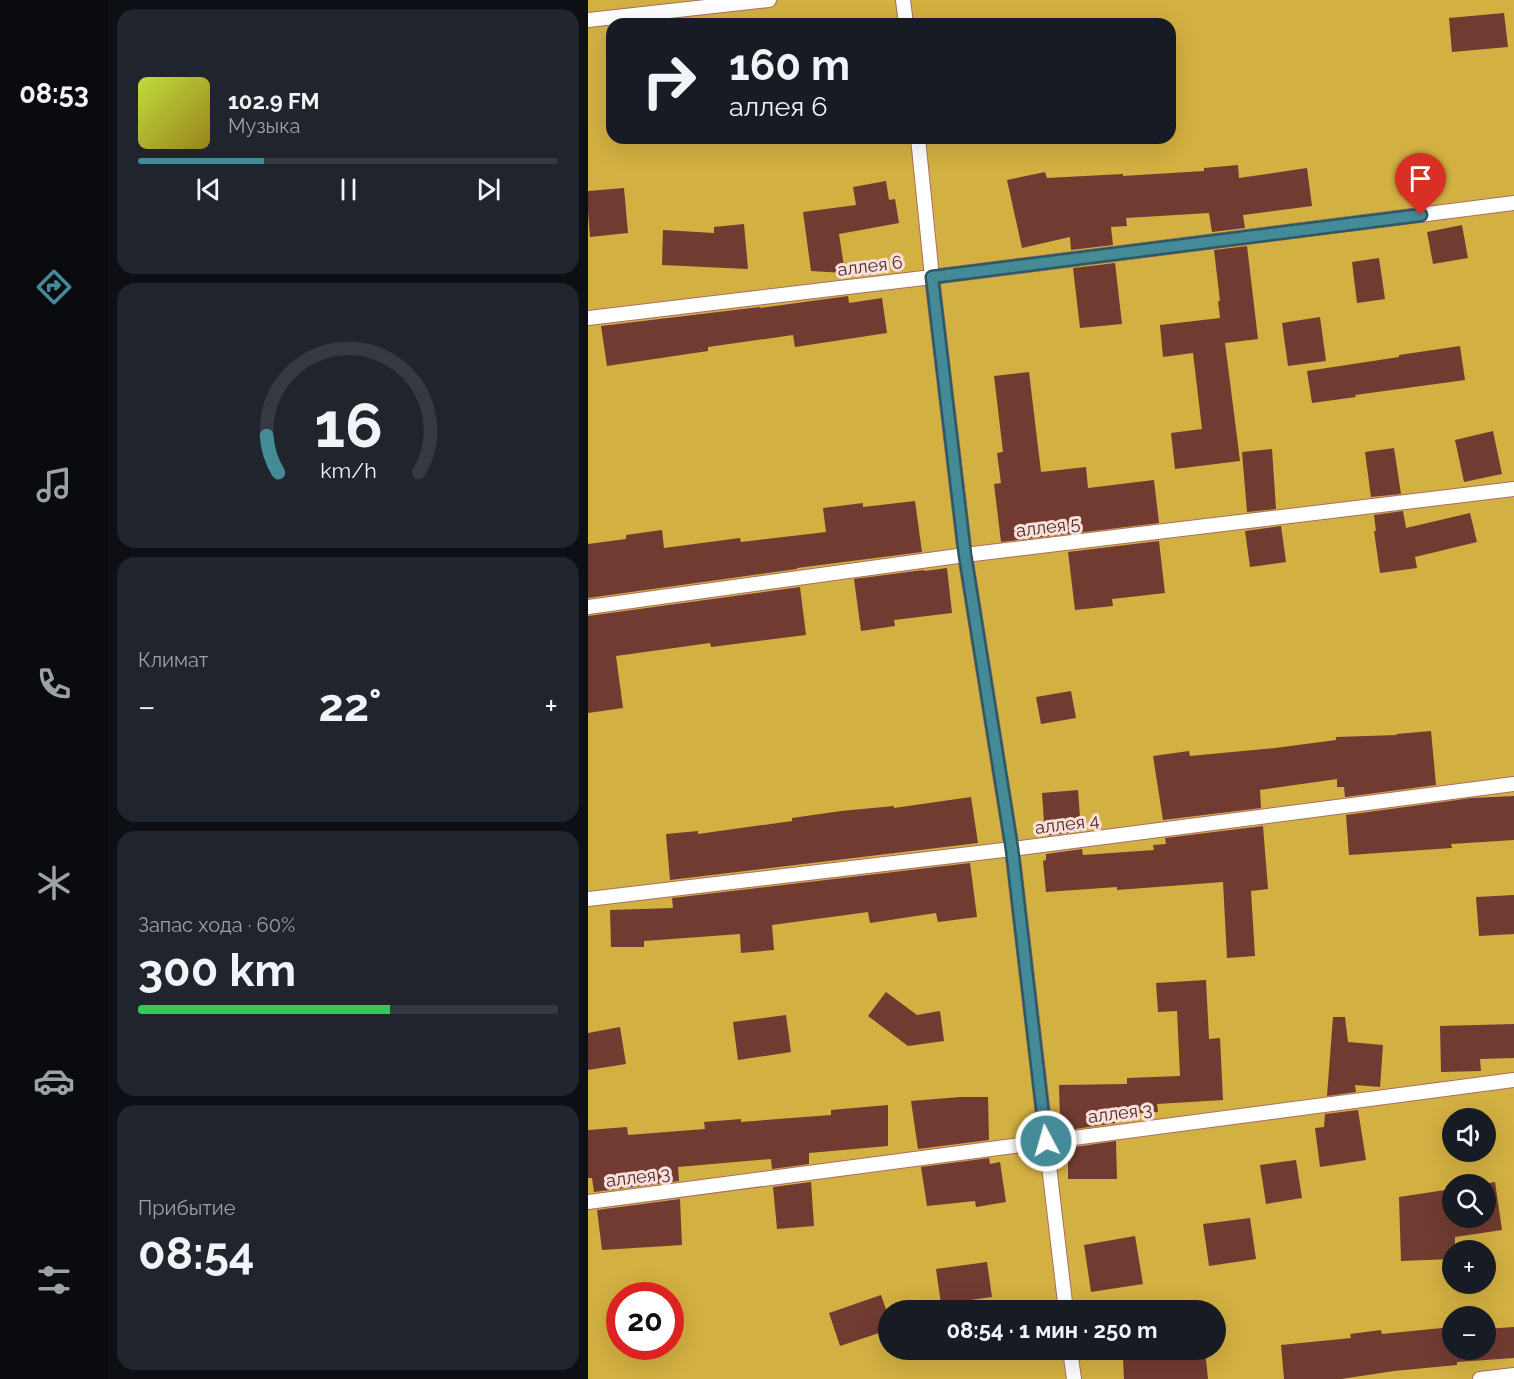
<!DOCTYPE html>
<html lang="ru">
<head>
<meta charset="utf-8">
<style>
  :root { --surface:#171b24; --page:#20242c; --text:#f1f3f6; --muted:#9ea1a6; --line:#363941; --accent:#458a97 }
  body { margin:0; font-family:Raleway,sans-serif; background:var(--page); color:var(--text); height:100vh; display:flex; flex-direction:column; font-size:22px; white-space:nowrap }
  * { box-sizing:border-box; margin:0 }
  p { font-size:20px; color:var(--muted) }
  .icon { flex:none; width:33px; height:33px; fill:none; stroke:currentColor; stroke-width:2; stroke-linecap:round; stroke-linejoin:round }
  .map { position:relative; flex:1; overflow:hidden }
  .drawer { display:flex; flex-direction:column; gap:9px; padding:9px; background:#0d0f14; width:480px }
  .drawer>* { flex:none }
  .hud { position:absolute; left:18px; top:18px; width:570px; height:126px; border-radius:18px; box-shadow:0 6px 24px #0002; background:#171b24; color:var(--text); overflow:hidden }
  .controls { position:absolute; left:854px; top:1108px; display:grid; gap:12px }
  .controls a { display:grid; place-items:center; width:54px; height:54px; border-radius:50%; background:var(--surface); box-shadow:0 6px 24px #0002; font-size:30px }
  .speed { position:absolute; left:18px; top:1282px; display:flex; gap:12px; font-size:30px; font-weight:700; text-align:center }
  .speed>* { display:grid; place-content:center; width:78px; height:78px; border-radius:50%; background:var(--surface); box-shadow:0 6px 24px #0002; line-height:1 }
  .speed .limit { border:9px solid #d22; background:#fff; color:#111 }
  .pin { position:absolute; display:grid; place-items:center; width:51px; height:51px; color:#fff; margin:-62px -26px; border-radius:50% 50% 50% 0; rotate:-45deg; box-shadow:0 0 6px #0007 }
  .pin .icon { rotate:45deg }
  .me { position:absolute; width:66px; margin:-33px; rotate:354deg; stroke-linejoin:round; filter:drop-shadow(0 0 4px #0008) }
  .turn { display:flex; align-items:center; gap:21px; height:126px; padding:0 24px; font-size:27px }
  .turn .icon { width:78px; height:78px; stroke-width:2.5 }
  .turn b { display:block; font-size:42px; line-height:51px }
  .big { font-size:45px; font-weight:700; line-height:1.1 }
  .drawer .tile { flex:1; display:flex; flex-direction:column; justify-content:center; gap:9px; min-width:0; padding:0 21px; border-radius:18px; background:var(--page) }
  .drawer .dial { align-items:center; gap:0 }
  .dial svg { height:156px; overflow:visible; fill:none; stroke:var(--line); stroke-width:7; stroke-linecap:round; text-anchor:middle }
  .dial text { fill:var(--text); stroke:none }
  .song { display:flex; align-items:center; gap:18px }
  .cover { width:72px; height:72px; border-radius:9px; background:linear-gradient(135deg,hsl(70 70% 55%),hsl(50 70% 35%)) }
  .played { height:6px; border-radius:3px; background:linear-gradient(90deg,var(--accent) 30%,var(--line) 30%) }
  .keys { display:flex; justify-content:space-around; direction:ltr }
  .heat { display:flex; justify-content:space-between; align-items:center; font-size:33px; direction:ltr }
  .charge { height:9px; border-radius:4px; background:linear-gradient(90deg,#34c759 60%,var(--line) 0) }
  .trip { position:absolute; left:290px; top:1300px; width:348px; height:60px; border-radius:30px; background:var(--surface); box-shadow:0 6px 24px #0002; font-weight:700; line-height:60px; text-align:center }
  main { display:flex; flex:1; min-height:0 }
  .tabs { display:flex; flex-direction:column; width:108px; justify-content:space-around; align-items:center; background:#090b0e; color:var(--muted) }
  .tabs .icon { width:42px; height:42px }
  .tabs .current { color:var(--accent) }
  .tabs b { font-size:27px; color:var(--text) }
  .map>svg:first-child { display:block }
  .green { fill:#d3b042; fill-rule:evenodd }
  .building { fill:#713b31 }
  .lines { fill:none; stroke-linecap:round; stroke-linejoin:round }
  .lane-casing { stroke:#aa6e63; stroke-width:16 }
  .lane { stroke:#fff; stroke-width:14 }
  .route-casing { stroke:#2d5a62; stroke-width:15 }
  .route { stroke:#458a97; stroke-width:10 }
  .labels { text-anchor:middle; stroke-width:6; stroke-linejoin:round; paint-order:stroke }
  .street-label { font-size:18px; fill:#472d28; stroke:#fbdfda }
</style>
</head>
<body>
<main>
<nav class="tabs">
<b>08:53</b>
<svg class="icon current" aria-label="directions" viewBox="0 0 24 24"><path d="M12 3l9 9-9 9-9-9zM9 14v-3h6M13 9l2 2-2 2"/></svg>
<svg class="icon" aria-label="music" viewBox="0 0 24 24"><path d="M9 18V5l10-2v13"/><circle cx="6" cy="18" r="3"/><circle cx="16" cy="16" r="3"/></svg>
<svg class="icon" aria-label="phone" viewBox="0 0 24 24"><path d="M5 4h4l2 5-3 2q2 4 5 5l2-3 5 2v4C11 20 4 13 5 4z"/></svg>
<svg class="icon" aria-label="climate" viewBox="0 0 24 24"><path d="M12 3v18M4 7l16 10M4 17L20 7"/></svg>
<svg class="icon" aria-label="car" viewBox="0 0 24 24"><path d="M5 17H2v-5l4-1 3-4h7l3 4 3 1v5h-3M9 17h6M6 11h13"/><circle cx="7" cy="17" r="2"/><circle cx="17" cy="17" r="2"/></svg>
<svg class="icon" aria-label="filters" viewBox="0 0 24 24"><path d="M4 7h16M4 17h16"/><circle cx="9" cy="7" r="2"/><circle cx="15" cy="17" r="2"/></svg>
</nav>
<section class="drawer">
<div class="tile">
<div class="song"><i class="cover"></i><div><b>102.9 FM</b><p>Музыка</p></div></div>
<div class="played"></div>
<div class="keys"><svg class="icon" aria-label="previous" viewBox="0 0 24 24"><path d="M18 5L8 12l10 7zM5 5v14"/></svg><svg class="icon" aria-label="pause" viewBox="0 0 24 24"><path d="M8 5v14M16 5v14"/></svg><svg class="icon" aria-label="next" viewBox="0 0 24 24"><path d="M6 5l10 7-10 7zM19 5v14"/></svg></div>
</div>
<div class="tile dial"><svg viewBox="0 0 100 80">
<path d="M14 69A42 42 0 1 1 86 69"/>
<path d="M14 69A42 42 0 0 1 8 50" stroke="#458a97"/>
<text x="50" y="56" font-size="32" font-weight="700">16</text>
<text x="50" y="72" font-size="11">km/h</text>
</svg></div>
<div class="tile"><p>Климат</p>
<div class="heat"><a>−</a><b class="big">22°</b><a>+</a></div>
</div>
<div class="tile"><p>Запас хода · 60%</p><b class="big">300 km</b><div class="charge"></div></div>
<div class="tile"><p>Прибытие</p><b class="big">08:54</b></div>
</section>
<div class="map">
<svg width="926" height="1379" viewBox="0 0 926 1379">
  <rect width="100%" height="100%" fill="#fbdfda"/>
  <path class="green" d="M 0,0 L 926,0 L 926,1379 L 0,1379 ZM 24,24 L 582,24 L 582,138 L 24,138 ZM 864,1119 L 897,1119 L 897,1152 L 864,1152 ZM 864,1185 L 897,1185 L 897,1218 L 864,1218 ZM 864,1251 L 897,1251 L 897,1284 L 864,1284 ZM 32,1296 L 82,1296 L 82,1347 L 32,1347 ZM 300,1311 L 627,1311 L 627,1350 L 300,1350 ZM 864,1317 L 897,1317 L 897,1350 L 864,1350 Z"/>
  <path class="building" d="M 916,13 L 920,47 L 864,52 L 861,18 Z
    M 650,165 L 651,178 L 719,168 L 724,206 L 655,215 L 657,228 L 624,232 L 621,213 L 538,218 L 539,226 L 523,227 L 525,245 L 483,250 L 482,237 L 434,248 L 419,180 L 457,172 L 459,178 L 535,174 L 535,176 L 616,171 L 616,168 Z
    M 298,181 L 301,200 L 307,199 L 311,223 L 251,234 L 257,273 L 223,271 L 215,212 L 268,205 L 265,187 Z
    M 36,188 L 40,233 L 2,237 L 0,212 L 0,191 Z
    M 156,224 L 160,269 L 74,265 L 75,230 L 126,233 L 126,227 Z
    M 874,225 L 880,258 L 845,264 L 839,232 Z
    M 659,246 L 670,339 L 637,343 L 652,461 L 587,469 L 583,433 L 614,429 L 605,353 L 575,357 L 572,325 L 632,318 L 630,301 L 632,301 L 626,250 Z
    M 791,258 L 797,299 L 769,303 L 764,262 Z
    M 527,263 L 534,324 L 492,328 L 485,268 Z
    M 260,296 L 261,303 L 294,298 L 299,333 L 207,347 L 205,335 L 120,347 L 120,351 L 19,366 L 13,326 L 172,307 L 172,308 Z
    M 732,317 L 738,361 L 700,366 L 694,323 Z
    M 872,346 L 877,380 L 767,395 L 768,397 L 724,403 L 719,371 L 811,357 L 811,355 Z
    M 441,372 L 453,472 L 498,467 L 500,488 L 566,480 L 571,523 L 413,542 L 406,484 L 413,483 L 409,453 L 415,452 L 406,376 Z
    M 905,431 L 914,474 L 876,482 L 867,440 Z
    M 806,448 L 813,494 L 783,497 L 777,452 Z
    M 684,449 L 688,509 L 659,512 L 654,452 Z
    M 327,501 L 334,552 L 209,568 L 209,569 L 0,598 L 0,544 L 38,539 L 38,535 L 74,530 L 76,548 L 152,538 L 153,542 L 238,532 L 235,508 L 275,503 L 275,507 Z
    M 815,511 L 818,528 L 882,513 L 889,542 L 827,557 L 829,568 L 792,573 L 786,531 L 788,531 L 786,515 Z
    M 693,526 L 698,562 L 662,567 L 657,531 Z
    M 571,541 L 577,593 L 524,599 L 525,606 L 487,610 L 480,552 Z
    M 359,568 L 364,613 L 306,620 L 307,626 L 273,631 L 266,579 L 336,570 L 336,571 Z
    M 212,587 L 218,635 L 123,647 L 122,643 L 28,656 L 35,708 L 0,713 L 0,616 Z
    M 483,691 L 488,718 L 453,724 L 448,697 Z
    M 843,731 L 848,785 L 757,797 L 756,787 L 749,787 L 749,779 L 672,790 L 673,808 L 575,820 L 565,756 L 601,751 L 602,756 L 687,748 L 748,740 L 748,737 L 809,735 L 808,734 Z
    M 490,790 L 493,831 L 457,836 L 454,793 Z
    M 926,796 L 926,840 L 863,844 L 864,848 L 761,855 L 758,815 L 884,798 Z
    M 383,797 L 390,843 L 82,880 L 78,834 L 110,831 L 110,834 L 204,821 L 204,818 L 253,811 L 306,806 L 306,808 Z
    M 675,826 L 680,889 L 663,891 L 667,956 L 639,958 L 635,882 L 529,890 L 529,887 L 458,892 L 455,861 L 458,860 L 458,854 L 494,849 L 495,855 L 566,850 L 565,845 L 578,844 L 577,838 Z
    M 382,863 L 389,917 L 350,922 L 348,913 L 282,923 L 280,912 L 184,925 L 186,950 L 153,953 L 152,934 L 56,941 L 56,947 L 23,947 L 22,910 L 85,908 L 84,898 Z
    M 926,895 L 926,934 L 891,936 L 888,897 Z
    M 618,980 L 621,1039 L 632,1038 L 635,1100 L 569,1104 L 570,1112 L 528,1114 L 528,1123 L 480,1130 L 480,1121 L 472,1121 L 471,1085 L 539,1084 L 539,1078 L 592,1076 L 589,1011 L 570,1012 L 568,983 Z
    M 298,992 L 329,1015 L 352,1011 L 356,1041 L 320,1046 L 280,1016 Z
    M 198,1015 L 203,1052 L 150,1060 L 145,1022 Z
    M 745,1017 L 757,1017 L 760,1042 L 795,1045 L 792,1087 L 767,1085 L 768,1092 L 739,1096 Z
    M 926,1024 L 926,1058 L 892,1059 L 893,1071 L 853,1072 L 852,1026 Z
    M 32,1027 L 38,1064 L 0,1070 L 0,1033 Z
    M 372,1097 L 400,1097 L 401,1140 L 330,1149 L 323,1101 Z
    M 300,1105 L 300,1146 L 221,1153 L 221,1164 L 184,1169 L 183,1159 L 90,1167 L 91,1181 L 6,1192 L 4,1178 L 0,1178 L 0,1130 L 39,1127 L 40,1135 L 117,1129 L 116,1122 L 153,1119 L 153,1122 L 243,1115 L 243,1110 Z
    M 770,1110 L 778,1160 L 732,1167 L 727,1128 L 736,1127 L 737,1114 Z
    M 528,1141 L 529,1179 L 480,1179 L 480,1148 Z
    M 401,1158 L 402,1164 L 412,1162 L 418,1202 L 388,1207 L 387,1201 L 339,1206 L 333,1167 Z
    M 708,1160 L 714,1198 L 678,1204 L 672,1165 Z
    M 223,1182 L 226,1226 L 189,1229 L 185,1187 Z
    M 907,1182 L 914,1230 L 867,1237 L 867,1251 L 864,1251 L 864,1259 L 813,1261 L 811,1197 L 864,1189 L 864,1218 L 897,1218 L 897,1185 L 889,1185 Z
    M 92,1199 L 94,1245 L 14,1250 L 9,1210 Z
    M 662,1218 L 668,1259 L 621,1266 L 615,1224 Z
    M 547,1236 L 555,1284 L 503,1292 L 496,1245 Z
    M 399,1262 L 404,1297 L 353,1304 L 348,1269 Z
    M 293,1295 L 300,1315 L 300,1330 L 252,1346 L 241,1313 Z
    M 864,1327 L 864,1350 L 897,1350 L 897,1329 L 926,1327 L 926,1358 L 869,1362 L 869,1365 L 806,1371 L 753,1379 L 696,1379 L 693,1345 L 763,1338 L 762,1334 L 793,1330 L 794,1334 Z
    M 617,1350 L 620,1379 L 536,1379 L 535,1359 Z"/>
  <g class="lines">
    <g class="lane-casing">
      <path id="lane" d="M 315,0 L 318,24
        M 0,20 L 181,0
        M 330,138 L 344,277 L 377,555 L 424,849 L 478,1311
        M 0,318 L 344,277 L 926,203
        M 0,607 L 377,555 L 926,489
        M 0,899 L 424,849 L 926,784
        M 0,1202 L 926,1080
        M 482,1350 L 486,1379
        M 892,1379 L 926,1375"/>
    </g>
    <use href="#lane" class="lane"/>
  </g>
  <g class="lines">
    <g class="route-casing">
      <path id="route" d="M 458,1141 L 424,849 L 377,555 L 344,277 L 833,215"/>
    </g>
    <use href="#route" class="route"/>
  </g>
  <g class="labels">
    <g class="street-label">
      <text transform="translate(282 266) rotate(-7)" y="6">аллея 6</text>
      <text transform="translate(460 527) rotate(-7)" y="6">аллея 5</text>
      <text transform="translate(479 824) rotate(-7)" y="6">аллея 4</text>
      <text transform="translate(532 1113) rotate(-7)" y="6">аллея 3</text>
      <text transform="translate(50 1177) rotate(-7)" y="6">аллея 3</text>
    </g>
  </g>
</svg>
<div class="controls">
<a><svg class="icon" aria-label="sound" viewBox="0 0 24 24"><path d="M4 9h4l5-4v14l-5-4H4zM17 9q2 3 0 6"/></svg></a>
<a><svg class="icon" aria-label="search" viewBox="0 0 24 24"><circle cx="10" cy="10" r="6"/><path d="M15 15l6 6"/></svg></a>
<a>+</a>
<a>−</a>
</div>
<div class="speed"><div class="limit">20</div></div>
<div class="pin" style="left:833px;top:215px;background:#d93025"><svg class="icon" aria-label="arrive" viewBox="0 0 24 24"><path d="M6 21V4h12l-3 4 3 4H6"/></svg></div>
<svg class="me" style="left:458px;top:1141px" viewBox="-20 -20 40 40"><circle r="17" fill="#458a97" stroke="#fff" stroke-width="3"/><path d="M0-11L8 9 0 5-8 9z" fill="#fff"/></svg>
<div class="trip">08:54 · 1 мин · 250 m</div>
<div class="hud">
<div class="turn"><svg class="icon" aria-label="right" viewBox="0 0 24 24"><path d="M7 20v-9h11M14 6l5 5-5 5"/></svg><div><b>160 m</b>аллея 6</div></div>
</div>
</div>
</main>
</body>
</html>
